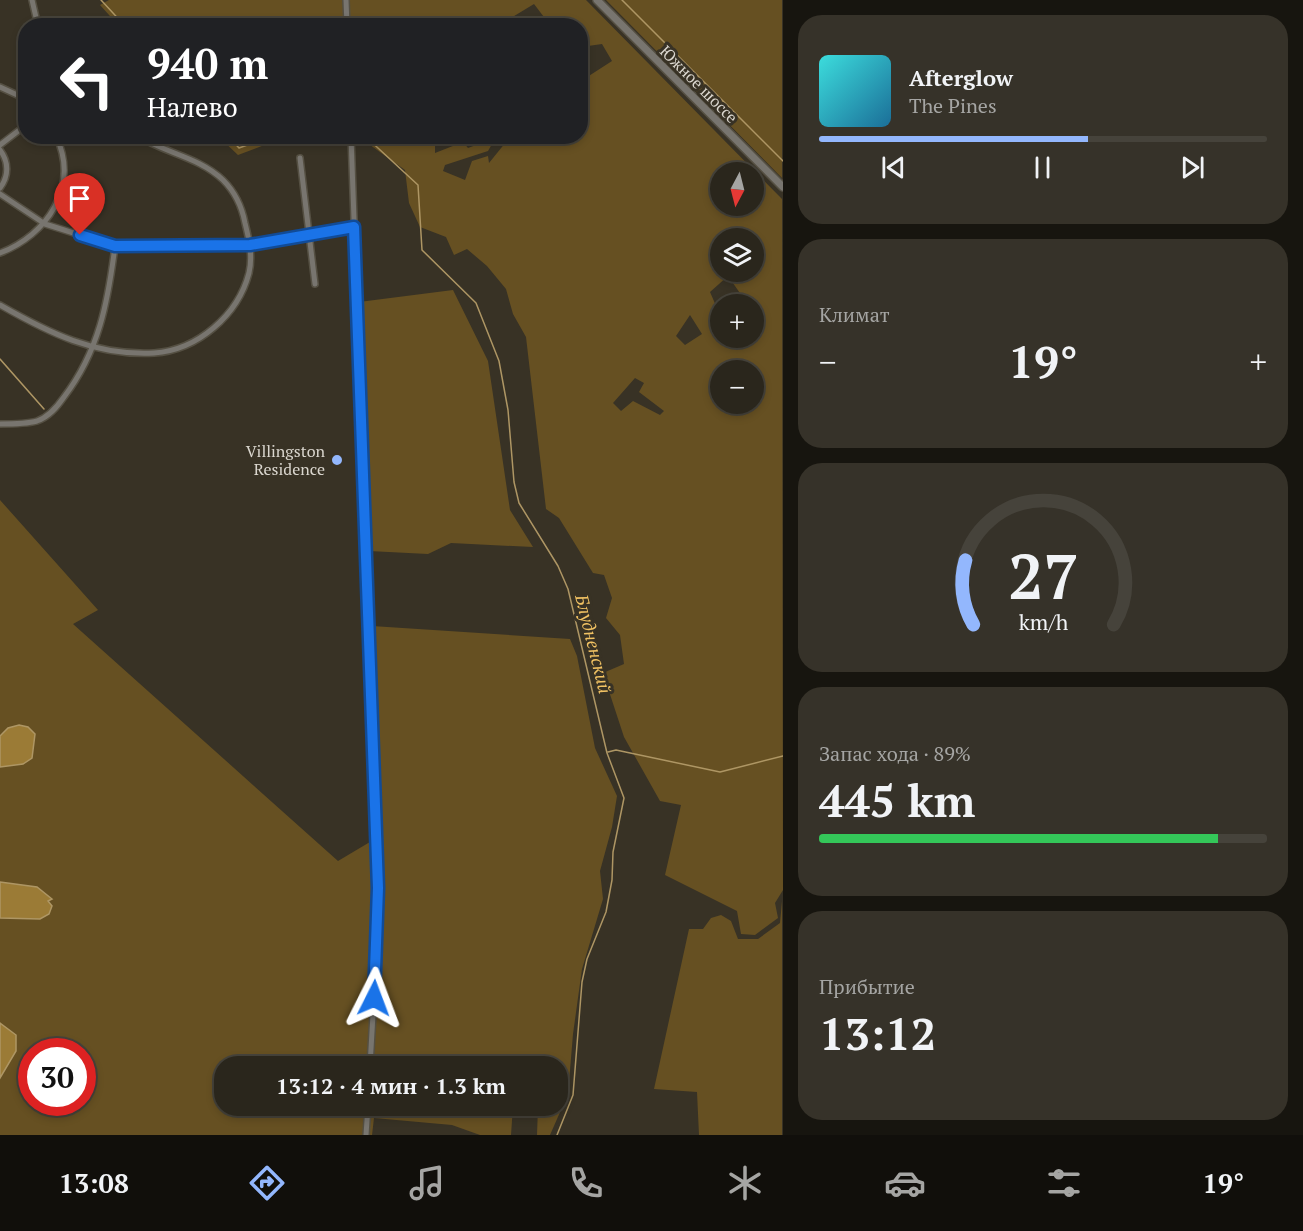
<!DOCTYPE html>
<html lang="ru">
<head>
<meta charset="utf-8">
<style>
  :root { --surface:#2a261c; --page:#363229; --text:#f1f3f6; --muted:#a5a5a3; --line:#46433b; --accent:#93b7fd }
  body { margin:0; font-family:"PT Serif",serif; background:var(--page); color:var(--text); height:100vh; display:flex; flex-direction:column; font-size:22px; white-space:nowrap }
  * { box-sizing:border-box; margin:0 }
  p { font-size:20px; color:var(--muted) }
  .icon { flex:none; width:33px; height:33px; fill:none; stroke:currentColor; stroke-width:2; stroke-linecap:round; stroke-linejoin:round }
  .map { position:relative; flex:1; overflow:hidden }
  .panel { display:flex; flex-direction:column; gap:15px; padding:15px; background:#17150f; width:520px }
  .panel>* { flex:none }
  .guide { position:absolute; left:18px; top:18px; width:570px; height:126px; border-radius:24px; box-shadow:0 3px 9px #0003,0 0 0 2px var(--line); background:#202124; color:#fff; overflow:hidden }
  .needle { width:39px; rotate:187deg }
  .fabs { position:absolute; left:710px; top:162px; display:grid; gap:12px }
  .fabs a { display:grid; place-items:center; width:54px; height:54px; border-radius:50%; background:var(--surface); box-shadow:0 3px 9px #0003,0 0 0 2px var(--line); font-size:30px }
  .speed { position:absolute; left:18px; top:1038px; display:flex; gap:12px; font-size:30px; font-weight:700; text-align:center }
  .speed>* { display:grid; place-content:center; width:78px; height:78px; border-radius:50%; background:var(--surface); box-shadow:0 3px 9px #0003,0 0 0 2px var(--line); line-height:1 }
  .speed .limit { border:9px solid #d22; background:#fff; color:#111 }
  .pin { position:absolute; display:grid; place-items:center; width:51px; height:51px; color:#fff; margin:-62px -26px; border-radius:50% 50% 50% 0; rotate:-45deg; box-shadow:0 0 6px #0007 }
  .pin .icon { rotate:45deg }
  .me { position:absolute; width:66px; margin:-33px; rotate:3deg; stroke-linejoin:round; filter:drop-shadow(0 0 4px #0008) }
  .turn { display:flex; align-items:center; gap:21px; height:126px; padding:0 30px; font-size:27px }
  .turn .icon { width:78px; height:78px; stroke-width:2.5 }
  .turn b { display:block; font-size:42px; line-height:51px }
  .big { font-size:45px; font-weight:700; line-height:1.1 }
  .panel .card { flex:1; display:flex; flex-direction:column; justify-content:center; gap:9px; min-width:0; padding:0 21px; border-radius:24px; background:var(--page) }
  .panel .dial { align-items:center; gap:0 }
  .dial svg { height:156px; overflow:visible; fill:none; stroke:var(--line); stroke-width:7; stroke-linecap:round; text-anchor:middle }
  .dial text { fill:var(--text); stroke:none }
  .song { display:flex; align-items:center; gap:18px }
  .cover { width:72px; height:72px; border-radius:9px; background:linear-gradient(135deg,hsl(180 70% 55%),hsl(200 70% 35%)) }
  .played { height:6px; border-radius:3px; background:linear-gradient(90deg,var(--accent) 60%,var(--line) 60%) }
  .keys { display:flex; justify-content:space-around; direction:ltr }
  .heat { display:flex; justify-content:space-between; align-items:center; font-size:33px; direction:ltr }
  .charge { height:9px; border-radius:4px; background:linear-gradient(90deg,#34c759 89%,var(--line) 0) }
  .trip { position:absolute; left:214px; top:1056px; width:354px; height:60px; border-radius:24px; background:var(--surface); box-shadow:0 3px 9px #0003,0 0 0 2px var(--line); font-weight:700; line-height:60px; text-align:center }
  .menu { display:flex; height:96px; justify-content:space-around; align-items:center; background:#110f0b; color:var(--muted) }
  .menu .icon { width:42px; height:42px }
  .menu .on { color:var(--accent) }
  .menu b { font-size:27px; color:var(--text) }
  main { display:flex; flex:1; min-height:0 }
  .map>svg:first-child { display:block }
  .green { fill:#665022; fill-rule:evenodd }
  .water { fill:#9b7b36; stroke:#ae9664; stroke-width:1.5 }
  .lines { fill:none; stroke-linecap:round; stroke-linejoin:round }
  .stream { stroke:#ae9664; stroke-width:1.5 }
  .minor-casing { stroke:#555043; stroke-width:8 }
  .tertiary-casing { stroke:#555043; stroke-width:10 }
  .minor { stroke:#78756f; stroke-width:5 }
  .tertiary { stroke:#78756f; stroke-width:7 }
  .route-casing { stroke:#114b97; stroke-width:15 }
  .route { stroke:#1a73e8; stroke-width:10 }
  .poi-dot { fill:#93b7fd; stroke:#383225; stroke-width:2 }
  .labels { text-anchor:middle; stroke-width:6; stroke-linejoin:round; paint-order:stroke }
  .street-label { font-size:16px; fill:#dad6ce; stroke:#383225 }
  .poi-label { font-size:16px; fill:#dad6ce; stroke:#383225; text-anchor:end }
  .water-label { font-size:18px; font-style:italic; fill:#f1c263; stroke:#383225 }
</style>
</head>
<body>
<main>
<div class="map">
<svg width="783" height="1135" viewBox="0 0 783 1135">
  <rect width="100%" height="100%" fill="#383225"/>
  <path class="green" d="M 109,0 L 586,0 L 782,199 L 783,890 L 775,903 L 778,918 L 755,935 L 741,934 L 737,911 L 665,875 L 681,805 L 660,801 L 624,737 L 603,673 L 624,664 L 620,635 L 606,618 L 612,598 L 604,575 L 593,573 L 559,518 L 546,509 L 526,337 L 513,314 L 506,289 L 487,266 L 467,249 L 454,255 L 446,237 L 420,227 L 409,203 L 405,170 L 359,137 L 439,137 L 435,139 L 435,153 L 463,142 L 468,148 L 484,142 L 488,137 L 496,137 L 488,151 L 445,165 L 443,171 L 465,180 L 472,161 L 488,156 L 489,163 L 510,137 L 580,136 L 581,81 L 612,61 L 602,44 L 581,47 L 580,26 L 550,25 L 534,4 L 506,21 L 504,26 L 119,26 L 100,5 ZM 720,172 L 753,172 L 753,206 L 720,206 ZM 720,238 L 753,238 L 753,272 L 720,272 ZM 728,276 L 742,296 L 733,304 L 753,304 L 753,338 L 720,338 L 720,315 L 710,292 ZM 690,315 L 702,334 L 685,345 L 676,336 ZM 720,370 L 753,370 L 753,404 L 720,404 ZM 635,378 L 644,383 L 639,392 L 664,411 L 660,415 L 633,401 L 621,411 L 613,403 Z
    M 606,0 L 782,0 L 782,178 Z
    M 219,137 L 294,137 L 275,141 L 238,155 Z
    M 453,290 L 488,361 L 510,510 L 533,547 L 451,543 L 428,554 L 369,551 L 359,302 Z
    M 0,500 L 98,610 L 73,624 L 338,861 L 380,836 L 372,626 L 570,639 L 577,656 L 595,748 L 617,796 L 612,827 L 600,871 L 603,899 L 582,969 L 573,1034 L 568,1094 L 550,1135 L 537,1135 L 538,1107 L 515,1106 L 558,1106 L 558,1066 L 225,1066 L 225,1106 L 513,1106 L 511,1135 L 480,1135 L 452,1125 L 374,1118 L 372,1135 L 0,1135 ZM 32,1052 L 82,1052 L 82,1102 L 32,1102 Z
    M 782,901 L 782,1135 L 699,1135 L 697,1092 L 654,1089 L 689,929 L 703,929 L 711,918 L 721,915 L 731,921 L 738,939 L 758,939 L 780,923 Z"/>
  <path class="water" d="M 19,725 L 28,727 L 35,734 L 32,758 L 23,764 L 0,767 L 0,736 L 8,728 Z
    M 0,882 L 37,887 L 52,899 L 48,901 L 52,906 L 49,914 L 40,919 L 0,918 Z
    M 0,1023 L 16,1035 L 16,1051 L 0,1078 Z"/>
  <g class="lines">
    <path class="stream" d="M 101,0 L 125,26
      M 622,0 L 783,161
      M 228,136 L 239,148 L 273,136
      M 365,136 L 418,185 L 422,250 L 476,303 L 499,361 L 508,410 L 514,482 L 519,503 L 558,566 L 568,589 L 607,753 L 624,798 L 613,852 L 612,880 L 606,912 L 587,959 L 582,982 L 573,1095 L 557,1135
      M 0,359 L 44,409
      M 608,752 L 616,750 L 720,772 L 783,756"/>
    <g class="minor-casing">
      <path id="minor" d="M 32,0 L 38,26
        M 346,0 L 347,26
        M 0,87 L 26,99
        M 351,136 L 379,912 L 370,1066
        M 0,145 L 26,125
        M 0,150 C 9,162 9,176 0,188
        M 300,158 L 315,284
        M 0,194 L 45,224 L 115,246 L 251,245 L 354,227
        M 0,253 C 47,235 80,187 56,136
        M 0,305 C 49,333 95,356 154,353 C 198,350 238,315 249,273 C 253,256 249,239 245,223 C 242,207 235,192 223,180 C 199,157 165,153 138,136
        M 0,424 C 11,424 26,424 37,421 C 49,417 57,407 64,397 C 99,351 108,302 115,246
        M 366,1135 L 368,1106"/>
    </g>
    <g class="tertiary-casing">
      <path id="tertiary" d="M 597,0 L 783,187"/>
    </g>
    <use href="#minor" class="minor"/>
    <use href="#tertiary" class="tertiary"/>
  </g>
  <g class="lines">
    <g class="route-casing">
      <path id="route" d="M 80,235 L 115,246 L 250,245 L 354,227 L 378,888 L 374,998"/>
    </g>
    <use href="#route" class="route"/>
  </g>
  <circle class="poi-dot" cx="337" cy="460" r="6"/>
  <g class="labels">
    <g class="street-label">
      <text transform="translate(699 84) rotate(45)" y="6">Южное шоссе</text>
    </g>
    <g class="poi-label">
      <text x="325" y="457">Villingston<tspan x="325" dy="18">Residence</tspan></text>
    </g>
    <g class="water-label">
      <text transform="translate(593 644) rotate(76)" y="6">Блудненский</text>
    </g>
  </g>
</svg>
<div class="fabs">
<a><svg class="needle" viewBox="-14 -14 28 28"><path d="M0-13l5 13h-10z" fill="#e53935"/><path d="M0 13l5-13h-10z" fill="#a5a5a3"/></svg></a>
<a><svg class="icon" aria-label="layers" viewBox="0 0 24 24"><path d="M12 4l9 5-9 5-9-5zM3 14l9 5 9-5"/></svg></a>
<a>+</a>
<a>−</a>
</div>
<div class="speed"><div class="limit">30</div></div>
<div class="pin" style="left:80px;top:235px;background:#d93025"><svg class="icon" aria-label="arrive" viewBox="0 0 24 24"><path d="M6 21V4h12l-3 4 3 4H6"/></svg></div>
<svg class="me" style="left:374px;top:998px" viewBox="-20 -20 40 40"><path d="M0-17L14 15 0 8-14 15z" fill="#1a73e8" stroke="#fff" stroke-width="4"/></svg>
<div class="trip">13:12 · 4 мин · 1.3 km</div>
<div class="guide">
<div class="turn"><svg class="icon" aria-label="left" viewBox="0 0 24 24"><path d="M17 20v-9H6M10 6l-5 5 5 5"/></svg><div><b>940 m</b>Налево</div></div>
</div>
</div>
<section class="panel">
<div class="card">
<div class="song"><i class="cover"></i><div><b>Afterglow</b><p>The Pines</p></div></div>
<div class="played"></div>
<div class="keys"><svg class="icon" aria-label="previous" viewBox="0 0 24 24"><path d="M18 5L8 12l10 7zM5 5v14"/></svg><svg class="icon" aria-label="pause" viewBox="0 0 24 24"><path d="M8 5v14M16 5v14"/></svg><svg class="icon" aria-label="next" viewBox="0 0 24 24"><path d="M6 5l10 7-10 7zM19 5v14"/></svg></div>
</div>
<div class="card"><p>Климат</p>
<div class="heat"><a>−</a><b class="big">19°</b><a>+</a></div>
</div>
<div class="card dial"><svg viewBox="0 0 100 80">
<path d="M14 69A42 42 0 1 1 86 69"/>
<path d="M14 69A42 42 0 0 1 10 36" stroke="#93b7fd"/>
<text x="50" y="56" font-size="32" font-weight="700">27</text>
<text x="50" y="72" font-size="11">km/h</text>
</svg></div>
<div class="card"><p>Запас хода · 89%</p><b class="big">445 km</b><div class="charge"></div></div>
<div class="card"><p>Прибытие</p><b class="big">13:12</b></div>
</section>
</main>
<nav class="menu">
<b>13:08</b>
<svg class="icon on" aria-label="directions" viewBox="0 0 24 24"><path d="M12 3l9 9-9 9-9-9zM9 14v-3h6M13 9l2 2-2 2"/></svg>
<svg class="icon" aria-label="music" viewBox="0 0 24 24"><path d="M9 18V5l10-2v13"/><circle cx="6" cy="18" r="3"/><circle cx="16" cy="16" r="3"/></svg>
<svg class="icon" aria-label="phone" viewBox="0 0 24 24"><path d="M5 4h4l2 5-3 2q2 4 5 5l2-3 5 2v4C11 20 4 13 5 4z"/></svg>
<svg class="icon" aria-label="climate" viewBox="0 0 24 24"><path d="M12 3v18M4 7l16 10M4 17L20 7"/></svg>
<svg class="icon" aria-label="car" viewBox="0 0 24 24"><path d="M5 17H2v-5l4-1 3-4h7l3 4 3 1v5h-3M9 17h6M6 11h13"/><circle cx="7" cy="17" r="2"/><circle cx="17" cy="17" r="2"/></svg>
<svg class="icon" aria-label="filters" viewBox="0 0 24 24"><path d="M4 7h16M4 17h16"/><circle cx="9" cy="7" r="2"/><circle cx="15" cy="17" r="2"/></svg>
<b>19°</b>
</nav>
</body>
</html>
